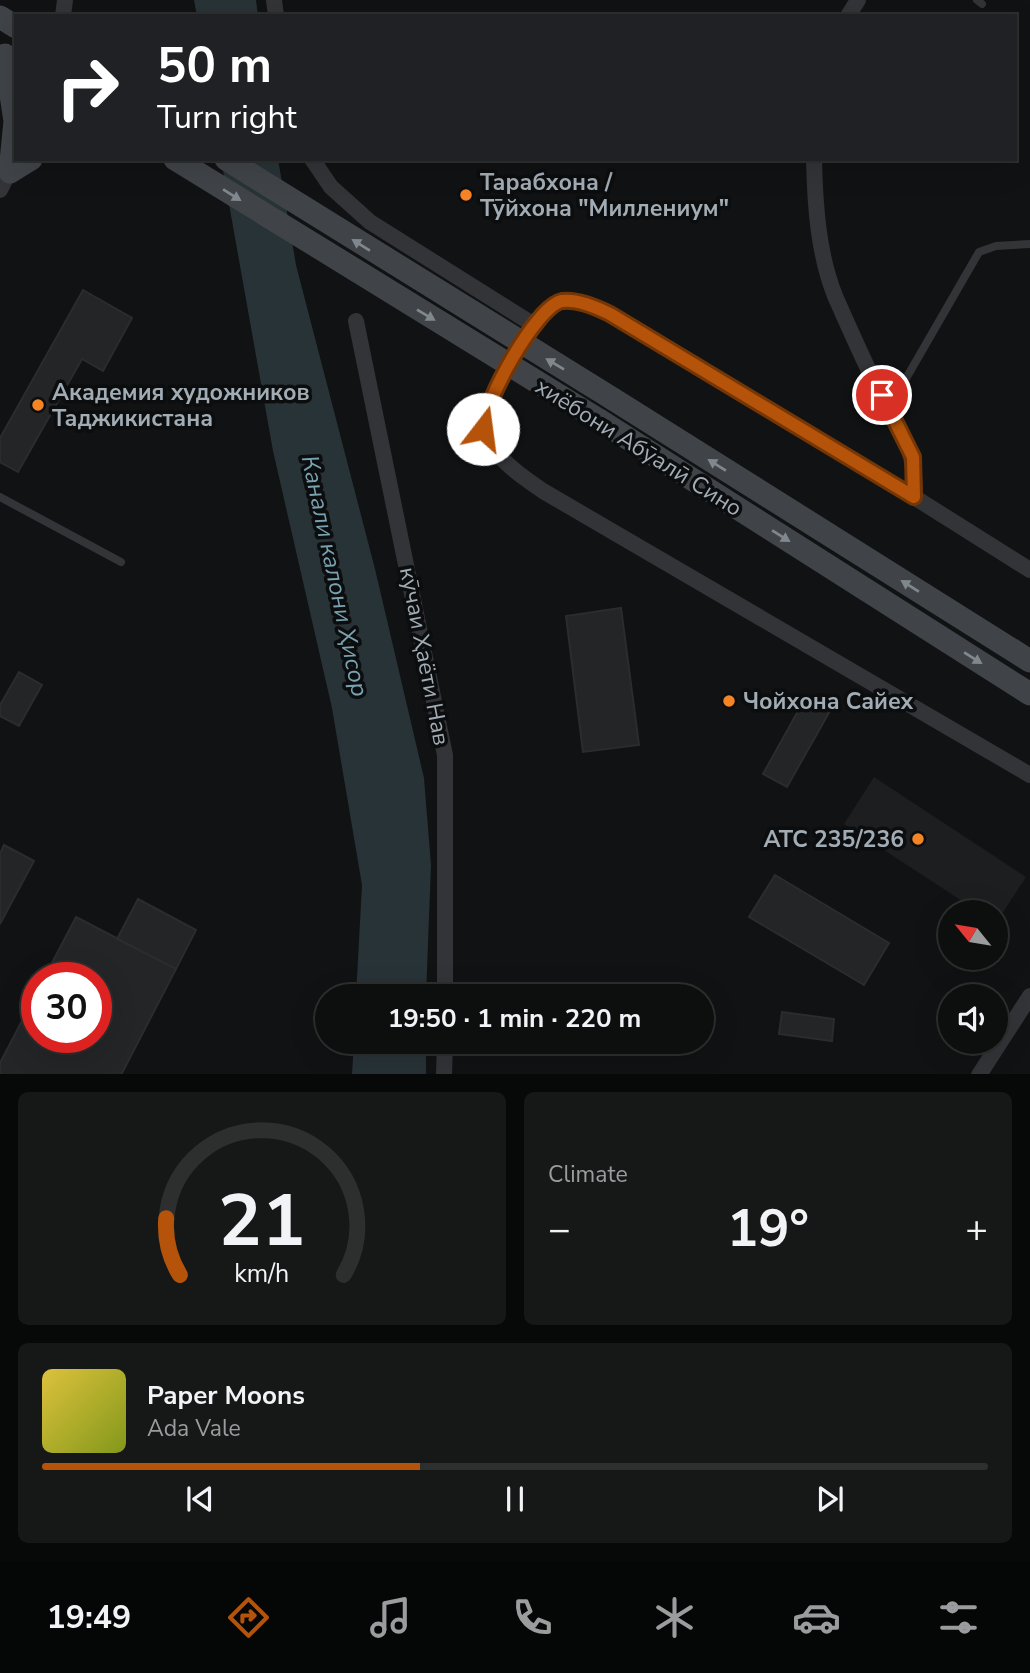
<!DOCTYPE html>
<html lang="en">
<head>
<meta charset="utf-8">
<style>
  :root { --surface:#0d0e0e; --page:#161717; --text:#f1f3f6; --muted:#9a9c9e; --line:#2d2e2e; --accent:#b45309 }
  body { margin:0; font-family:"Nunito Sans",sans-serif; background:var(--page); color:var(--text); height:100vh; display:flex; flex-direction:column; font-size:26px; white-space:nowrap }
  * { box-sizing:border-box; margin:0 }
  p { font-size:23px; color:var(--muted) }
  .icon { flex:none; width:38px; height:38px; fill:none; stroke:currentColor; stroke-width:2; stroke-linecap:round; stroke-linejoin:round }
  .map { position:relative; height:1074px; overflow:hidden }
  .panel { display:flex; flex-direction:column; gap:18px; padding:18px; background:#070808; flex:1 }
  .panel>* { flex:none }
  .hud { position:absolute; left:14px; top:14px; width:1003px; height:147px; border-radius:0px; box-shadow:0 7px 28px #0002,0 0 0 2px var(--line); background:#202124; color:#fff; overflow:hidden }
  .needle { width:46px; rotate:300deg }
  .tools { position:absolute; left:938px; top:900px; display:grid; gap:14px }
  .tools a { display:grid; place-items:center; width:70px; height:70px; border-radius:50%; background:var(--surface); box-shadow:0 7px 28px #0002,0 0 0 2px var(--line); font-size:35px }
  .speed { position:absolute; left:21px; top:962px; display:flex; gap:14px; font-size:35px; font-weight:700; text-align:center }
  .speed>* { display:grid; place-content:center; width:91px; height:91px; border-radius:50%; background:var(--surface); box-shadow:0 7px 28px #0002,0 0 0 2px var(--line); line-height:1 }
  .speed .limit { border:10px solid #d22; background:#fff; color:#111 }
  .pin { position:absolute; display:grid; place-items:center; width:60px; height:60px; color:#fff; margin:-30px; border:4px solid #fff; border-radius:50%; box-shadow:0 2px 7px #0007 }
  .me { position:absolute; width:77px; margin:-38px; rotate:15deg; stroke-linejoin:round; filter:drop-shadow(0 0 5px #0008) }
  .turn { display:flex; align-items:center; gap:24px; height:147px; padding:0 28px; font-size:32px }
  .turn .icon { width:91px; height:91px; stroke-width:2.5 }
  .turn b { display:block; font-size:49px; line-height:60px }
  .big { font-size:52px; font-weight:700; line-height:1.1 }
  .panel .tile { flex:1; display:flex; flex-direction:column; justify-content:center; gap:10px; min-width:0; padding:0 24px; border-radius:10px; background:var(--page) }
  .panel .dial { align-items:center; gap:0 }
  .dial svg { height:182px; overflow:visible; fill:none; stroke:var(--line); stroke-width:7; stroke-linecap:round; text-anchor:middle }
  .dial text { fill:var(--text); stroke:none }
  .song { display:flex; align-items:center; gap:21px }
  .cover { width:84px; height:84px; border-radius:10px; background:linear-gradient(135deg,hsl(50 70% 55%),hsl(70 70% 35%)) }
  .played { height:7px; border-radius:4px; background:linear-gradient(90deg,var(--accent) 40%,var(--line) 40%) }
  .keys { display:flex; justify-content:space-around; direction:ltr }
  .heat { display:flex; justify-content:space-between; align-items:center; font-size:38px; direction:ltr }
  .panel .tiles { flex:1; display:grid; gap:18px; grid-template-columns:1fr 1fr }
  .tile:last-child { grid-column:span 2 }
  .trip { position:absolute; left:315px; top:984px; width:399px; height:70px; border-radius:35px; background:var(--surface); box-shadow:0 7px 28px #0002,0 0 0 2px var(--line); font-weight:700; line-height:70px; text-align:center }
  .tabs { display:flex; height:112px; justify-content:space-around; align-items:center; background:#050606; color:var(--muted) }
  .tabs .icon { width:49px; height:49px }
  .tabs .selected { color:var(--accent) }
  .tabs b { font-size:32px; color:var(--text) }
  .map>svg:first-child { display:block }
  .built { fill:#1d1e20 }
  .water { fill:#283337 }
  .building { fill:#242527; stroke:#2b2c2f; stroke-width:2 }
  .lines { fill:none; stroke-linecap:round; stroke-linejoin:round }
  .service { stroke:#323438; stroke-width:8 }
  .minor { stroke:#323438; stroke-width:16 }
  .secondary { stroke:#404448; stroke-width:23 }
  .secondary-bridge { stroke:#404448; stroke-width:23 }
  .oneway { fill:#80888e }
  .route-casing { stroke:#753606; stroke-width:18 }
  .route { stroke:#b45309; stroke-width:12 }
  .poi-dot { fill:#f58427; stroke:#0c0d0e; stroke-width:2.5 }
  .labels { text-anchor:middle; stroke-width:7; stroke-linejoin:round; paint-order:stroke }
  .poi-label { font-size:23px; font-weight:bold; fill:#a2acb4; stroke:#0c0d0e; text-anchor:start }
  .street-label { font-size:23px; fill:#a2acb4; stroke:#0c0d0e }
  .water-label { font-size:24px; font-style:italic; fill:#78a2b0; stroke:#0c0d0e }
</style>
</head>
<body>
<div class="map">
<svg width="1030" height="1075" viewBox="0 0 1030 1075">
  <rect width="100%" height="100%" fill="#111213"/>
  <path class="built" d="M 874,777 L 1026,877 L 996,923 L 996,912 L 979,912 L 844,824 Z"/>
  <path class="water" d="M 194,0 L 256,0 L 258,16 L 197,16 Z
    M 221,159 L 278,159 L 296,265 L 375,569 L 424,778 L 431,865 L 426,996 L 356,996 L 362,885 L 332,708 L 273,451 Z
    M 354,1041 L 426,1041 L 426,1074 L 352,1074 Z"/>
  <path class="building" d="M 83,290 L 132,318 L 103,371 L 82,359 L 18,472 L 0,462 L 0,438 Z
    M 621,608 L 639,745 L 583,752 L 566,616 Z
    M 19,672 L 42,685 L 19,726 L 0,716 L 0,705 Z
    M 807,695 L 831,709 L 787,787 L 763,774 Z
    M 4,845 L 34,861 L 0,924 L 0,854 Z
    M 775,875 L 889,943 L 864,985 L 749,917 Z
    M 138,899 L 196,930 L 176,969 L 117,939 Z
    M 76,917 L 176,969 L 121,1075 L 0,1075 L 0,1063 L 37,992 L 37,1038 L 96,1038 L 96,978 L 44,978 Z
    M 782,1012 L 834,1019 L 832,1041 L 779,1034 Z"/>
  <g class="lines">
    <path class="service" d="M 977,0 L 982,4
      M 889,408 L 979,252 L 996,246 L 1030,244
      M 0,497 L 121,562"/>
    <path class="minor" d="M 274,0 L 276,16
      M 63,16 L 65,0
      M 848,16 L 858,0
      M 312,159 L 331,187 L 370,222 L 534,325
      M 814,159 C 815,205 818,253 835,296 C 848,325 861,355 875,383 C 895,421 919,452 914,497 L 1030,570
      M 0,190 L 13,164
      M 356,321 L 445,755 L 445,996
      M 914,497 L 610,314 C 596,307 579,299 563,301 C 536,305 500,382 487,405 C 475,446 513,470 543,491 L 1030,775
      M 444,1075 L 445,1041
      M 979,1075 L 1030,996"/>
    <path class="secondary" d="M 0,17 L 16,27
      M 5,55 L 15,121 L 10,172
      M 10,172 L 31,159
      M 613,399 L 1030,661
      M 599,420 L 1030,694"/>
    <path class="secondary-bridge" d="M 175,159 L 599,420
      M 226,159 L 613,399"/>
  </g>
  <defs><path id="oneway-solid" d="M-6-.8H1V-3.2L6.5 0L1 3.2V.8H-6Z" transform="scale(1.75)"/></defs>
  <g class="oneway">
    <use href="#oneway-solid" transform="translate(232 195) rotate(32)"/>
    <use href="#oneway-solid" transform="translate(361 245) rotate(-148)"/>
    <use href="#oneway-solid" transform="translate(426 315) rotate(31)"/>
    <use href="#oneway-solid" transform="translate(555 364) rotate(-149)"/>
    <use href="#oneway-solid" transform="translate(717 465) rotate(-148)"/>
    <use href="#oneway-solid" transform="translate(781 536) rotate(32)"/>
    <use href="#oneway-solid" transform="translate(910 586) rotate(-148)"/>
    <use href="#oneway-solid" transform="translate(973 658) rotate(32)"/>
  </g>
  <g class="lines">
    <g class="route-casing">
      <path id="route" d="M 483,429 C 483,404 536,306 562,301 C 578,299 596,307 610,314 L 914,497 L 913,457 L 882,395"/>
    </g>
    <use href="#route" class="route"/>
  </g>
  <g class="poi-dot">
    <circle cx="466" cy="195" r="7"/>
    <circle cx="38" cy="405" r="7"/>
    <circle cx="729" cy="701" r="7"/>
    <circle cx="918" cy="839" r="7"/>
  </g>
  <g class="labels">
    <g class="poi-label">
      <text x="480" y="190">Тарабхона /<tspan x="480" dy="26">Тӯйхона "Миллениум"</tspan></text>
      <text x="52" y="400">Академия художников<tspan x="52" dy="26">Таджикистана</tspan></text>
      <text x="743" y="709">Чойхона Сайех</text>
      <text x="904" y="847" text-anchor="end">АТС 235/236</text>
    </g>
    <g class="street-label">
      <text transform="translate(639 447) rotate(32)" y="8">хиёбони Абӯалӣ Сино</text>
      <text transform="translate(425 656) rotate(79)" y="8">кӯчаи Ҳаёти Нав</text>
    </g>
    <g class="water-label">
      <text transform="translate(335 576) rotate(78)" y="8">Канали калони Ҳисор</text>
    </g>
  </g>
</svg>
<div class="tools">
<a><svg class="needle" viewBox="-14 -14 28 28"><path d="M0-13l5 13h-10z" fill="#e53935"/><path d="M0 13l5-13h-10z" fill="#9a9c9e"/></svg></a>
<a><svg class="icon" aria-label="sound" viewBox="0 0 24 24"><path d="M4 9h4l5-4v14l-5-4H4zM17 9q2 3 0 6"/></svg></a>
</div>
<div class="speed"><div class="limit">30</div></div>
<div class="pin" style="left:882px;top:395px;background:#d93025"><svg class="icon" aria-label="arrive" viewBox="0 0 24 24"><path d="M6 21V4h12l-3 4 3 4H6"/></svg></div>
<svg class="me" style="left:483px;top:429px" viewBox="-20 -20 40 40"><circle r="19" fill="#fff"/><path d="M0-13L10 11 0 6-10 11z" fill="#b45309"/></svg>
<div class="trip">19:50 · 1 min · 220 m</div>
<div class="hud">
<div class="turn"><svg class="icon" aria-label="right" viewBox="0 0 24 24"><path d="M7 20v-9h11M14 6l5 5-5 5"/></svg><div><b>50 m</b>Turn right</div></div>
</div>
</div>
<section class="panel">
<div class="tiles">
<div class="tile dial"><svg viewBox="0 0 100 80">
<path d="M14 69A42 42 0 1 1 86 69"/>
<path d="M14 69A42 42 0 0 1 8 44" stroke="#b45309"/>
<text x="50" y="56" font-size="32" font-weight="700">21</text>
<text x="50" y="72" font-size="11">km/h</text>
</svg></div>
<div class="tile"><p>Climate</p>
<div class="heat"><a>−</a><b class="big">19°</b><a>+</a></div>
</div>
<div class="tile">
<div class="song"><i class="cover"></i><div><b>Paper Moons</b><p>Ada Vale</p></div></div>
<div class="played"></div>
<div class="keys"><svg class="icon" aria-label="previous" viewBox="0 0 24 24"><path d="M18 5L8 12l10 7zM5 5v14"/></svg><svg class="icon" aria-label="pause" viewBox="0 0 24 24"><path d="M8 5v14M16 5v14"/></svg><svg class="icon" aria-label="next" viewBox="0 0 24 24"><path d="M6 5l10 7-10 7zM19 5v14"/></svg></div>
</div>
</div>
</section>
<nav class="tabs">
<b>19:49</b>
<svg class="icon selected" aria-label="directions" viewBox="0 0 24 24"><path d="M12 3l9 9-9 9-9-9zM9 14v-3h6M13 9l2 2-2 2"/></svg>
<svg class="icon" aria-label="music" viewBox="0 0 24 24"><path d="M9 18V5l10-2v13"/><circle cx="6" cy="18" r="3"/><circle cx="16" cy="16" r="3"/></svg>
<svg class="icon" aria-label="phone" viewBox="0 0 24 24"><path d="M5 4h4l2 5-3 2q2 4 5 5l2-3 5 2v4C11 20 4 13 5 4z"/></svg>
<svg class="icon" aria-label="climate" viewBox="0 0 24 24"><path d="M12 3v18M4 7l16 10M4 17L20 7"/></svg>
<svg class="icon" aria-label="car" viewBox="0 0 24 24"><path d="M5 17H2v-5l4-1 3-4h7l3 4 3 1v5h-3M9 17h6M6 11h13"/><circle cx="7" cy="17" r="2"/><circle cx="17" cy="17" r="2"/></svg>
<svg class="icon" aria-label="filters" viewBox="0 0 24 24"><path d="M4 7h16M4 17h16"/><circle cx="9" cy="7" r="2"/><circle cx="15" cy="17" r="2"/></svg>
</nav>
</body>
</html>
